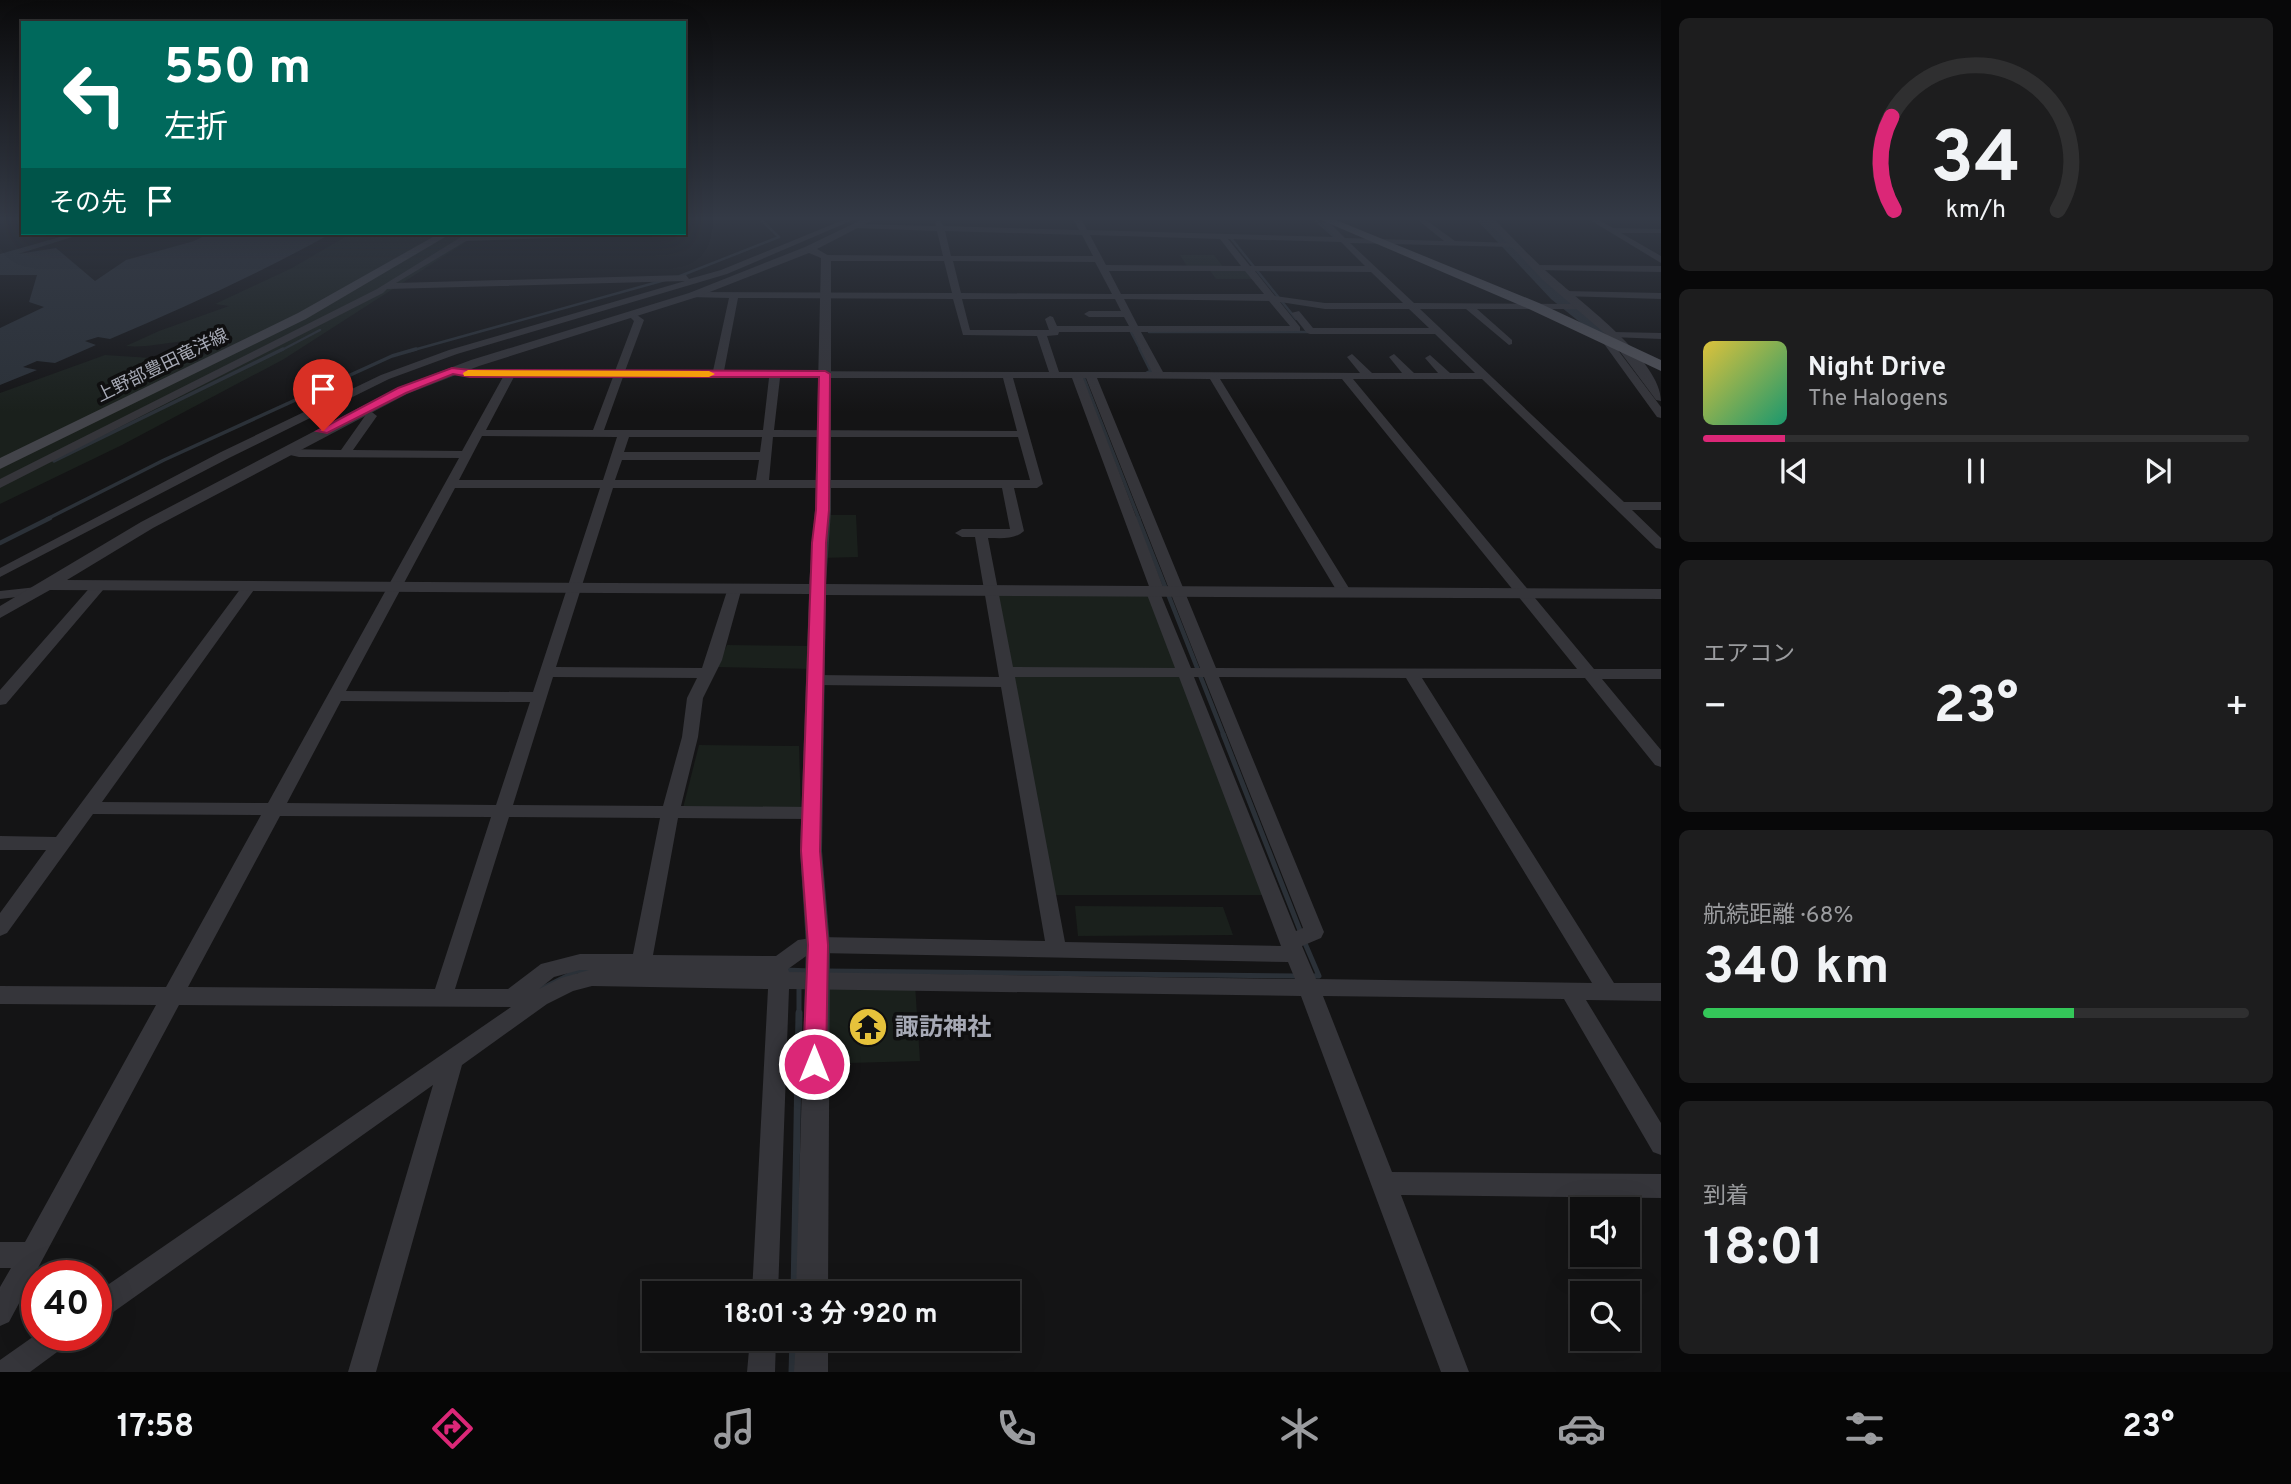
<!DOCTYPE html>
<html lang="ja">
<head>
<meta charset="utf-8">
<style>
  :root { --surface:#0f0f10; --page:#1d1d1e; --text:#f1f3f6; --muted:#9b9c9f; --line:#2f2f30; --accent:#db2777 }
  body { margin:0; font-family:Overpass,"Noto Sans JP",sans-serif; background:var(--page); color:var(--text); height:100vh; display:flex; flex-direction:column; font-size:26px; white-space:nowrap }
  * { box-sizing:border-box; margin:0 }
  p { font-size:23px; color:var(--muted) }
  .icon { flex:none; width:38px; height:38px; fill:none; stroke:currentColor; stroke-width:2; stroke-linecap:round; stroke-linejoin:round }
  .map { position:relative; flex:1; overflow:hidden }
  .sheet { display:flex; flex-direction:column; gap:18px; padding:18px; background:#080809; width:630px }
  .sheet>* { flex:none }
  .guide { position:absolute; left:21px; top:21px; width:665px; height:214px; border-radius:0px; box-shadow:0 7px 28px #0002,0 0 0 2px var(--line); background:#00695c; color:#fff; overflow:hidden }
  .controls { position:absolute; left:1570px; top:1197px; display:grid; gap:14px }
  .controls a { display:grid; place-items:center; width:70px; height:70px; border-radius:0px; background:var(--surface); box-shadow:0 7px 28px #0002,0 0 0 2px var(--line); font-size:35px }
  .speed { position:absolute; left:21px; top:1260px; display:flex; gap:14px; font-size:35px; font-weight:700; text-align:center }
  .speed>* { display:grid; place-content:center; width:91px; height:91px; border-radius:50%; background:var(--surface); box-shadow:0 7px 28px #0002,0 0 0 2px var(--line); line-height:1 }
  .speed .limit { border:10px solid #d22; background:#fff; color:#111 }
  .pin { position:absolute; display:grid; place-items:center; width:60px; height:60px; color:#fff; margin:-72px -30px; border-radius:50% 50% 50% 0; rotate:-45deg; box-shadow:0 0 7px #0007 }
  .pin .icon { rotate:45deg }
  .me { position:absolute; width:77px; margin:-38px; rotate:0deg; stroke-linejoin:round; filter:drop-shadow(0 0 5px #0008) }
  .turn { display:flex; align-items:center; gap:24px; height:147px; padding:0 28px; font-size:32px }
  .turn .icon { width:91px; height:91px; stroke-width:2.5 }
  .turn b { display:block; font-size:49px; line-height:60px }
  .then { display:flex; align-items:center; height:66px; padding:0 28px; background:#0003; gap:14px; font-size:26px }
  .big { font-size:52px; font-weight:700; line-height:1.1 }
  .sheet .tile { flex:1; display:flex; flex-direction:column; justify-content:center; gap:10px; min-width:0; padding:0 24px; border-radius:10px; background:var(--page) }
  .sheet .dial { align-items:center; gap:0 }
  .dial svg { height:182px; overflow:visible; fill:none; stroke:var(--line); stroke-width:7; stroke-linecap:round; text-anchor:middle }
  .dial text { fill:var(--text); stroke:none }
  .song { display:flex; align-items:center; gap:21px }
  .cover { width:84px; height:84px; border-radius:10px; background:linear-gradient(135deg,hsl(50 70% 55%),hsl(160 70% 35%)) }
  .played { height:7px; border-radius:4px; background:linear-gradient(90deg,var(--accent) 15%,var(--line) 15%) }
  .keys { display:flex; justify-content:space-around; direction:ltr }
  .heat { display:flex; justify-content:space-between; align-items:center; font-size:38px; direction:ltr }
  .charge { height:10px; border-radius:5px; background:linear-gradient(90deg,#34c759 68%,var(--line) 0) }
  .trip { position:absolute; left:642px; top:1281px; width:378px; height:70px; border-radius:0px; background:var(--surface); box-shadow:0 7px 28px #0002,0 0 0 2px var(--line); font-weight:700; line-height:70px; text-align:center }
  .tab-bar { display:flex; height:112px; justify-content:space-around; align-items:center; background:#060606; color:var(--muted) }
  .tab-bar .icon { width:49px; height:49px }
  .tab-bar .active { color:var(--accent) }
  .tab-bar b { font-size:32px; color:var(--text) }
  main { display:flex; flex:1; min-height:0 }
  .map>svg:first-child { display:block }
  .green { fill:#1a201c }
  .water { fill:#2b3138 }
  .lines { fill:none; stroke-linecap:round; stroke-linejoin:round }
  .stream-far4 { stroke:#2b3138; stroke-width:2.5 }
  .stream-far3 { stroke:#2b3138; stroke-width:3.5 }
  .stream-far2 { stroke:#2b3138; stroke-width:4.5 }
  .stream-far1 { stroke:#2b3138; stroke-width:5 }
  .stream { stroke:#2b3138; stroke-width:7 }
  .river { fill:#2b3138; fill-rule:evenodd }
  .minor { fill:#35353a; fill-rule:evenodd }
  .tertiary { fill:#35353a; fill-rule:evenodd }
  .secondary { fill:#43444a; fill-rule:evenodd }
  .primary { fill:#515259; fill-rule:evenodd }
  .route { fill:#db2777; stroke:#8e194d; stroke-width:2 }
  .slow { fill:#f59e0b }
  .labels { text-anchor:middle; stroke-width:7; stroke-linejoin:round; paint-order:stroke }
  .far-street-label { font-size:18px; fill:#a6a9b5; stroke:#0f0f10 }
  .near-poi-label { font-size:24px; font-weight:bold; fill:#a6a9b5; stroke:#0f0f10; text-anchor:start }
</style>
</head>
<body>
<main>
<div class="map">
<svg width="1661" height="1372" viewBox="0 0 1661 1372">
  <rect width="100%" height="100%" fill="#141415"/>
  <path class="green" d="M 352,233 L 480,233 L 284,359 L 122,445 L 0,504 L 0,393 L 105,355 L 197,361 L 216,345 C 190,334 155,349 126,346 L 159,331 L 229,306 L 215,304 L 292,268 Z
    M 1180,255 L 1214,255 L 1224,268 L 1248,268 L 1257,279 L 1216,279 L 1208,268 L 1188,268 Z
    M 822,515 L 856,515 L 858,557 L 820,558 Z
    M 992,592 L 1153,592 L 1271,895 L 1046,895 Z
    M 727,645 L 817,646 L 816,669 L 717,667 Z
    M 699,745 L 799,746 L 801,813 L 682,812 Z
    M 1075,906 L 1223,907 L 1233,935 L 1078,936 Z
    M 815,983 L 915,984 L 920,1061 L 814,1064 Z"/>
  <path class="water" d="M 74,233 L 85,233 L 18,254 L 56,248 L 95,281 L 126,260 L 194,241 L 211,233 L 332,233 C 260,273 185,307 110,339 L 98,337 L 85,341 L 96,345 L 55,363 L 37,361 L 23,367 L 37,370 L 0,385 L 0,328 L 44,307 L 29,302 L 37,275 L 0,275 L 0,254 Z"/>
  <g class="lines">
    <path class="stream-far4" d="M 1315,220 L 1337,239
      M 1230,237 L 1296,319
      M 680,276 L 779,237 L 761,220
      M 1137,332 L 1131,332 L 1141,351
      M 1149,332 L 1307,332 L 1305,328
      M 280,351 L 320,330
      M 410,351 L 665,280"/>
    <path class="stream-far3" d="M 1140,349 L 1151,371 L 1147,373
      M 1082,374 L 1139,519
      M 54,461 L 283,349
      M 47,519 L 164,460 L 392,356 L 416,349"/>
    <path class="stream-far2" d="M 1138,518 L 1224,736
      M 0,543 L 50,518"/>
    <path class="stream-far1" d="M 1223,734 L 1301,933
      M 1304,941 L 1319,976 L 1310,976
      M 785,970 L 811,971
      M 827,971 L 1298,976
      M 535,992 L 577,971 L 594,970
      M 799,1014 L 799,985"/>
    <path class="stream" d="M 794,1293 L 799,1013
      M 792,1372 L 793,1339"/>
    <path class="river" d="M 1477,220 L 1490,220 L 1561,293 L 1609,330 L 1611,333 L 1609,336 L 1597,336 L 1551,299 Z"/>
    <path class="minor" d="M 843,220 L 853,220 L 727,274 L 457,354 L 389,379 L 229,458 L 0,577 L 0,568 L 221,452 L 381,375 L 449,350 L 685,281 L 387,289 L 383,293 L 0,488 L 0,479 L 377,289 L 461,237 L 652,233 L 648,235 L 466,241 L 396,283 L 686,275 L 689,279 L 721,270 Z
      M 939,220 L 944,226 L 1079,230 L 1074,220 L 1082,220 L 1087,230 L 1335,237 L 1320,222 L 1334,220 L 1334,223 L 1330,223 L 1345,238 L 1444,241 L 1418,220 L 1426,220 L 1455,241 L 1513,243 L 1517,245 L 1513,247 L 1350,243 L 1414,303 L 1582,304 L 1582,308 L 1579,309 L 1477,309 L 1512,340 L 1512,344 L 1509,345 L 1466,309 L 1420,309 L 1624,502 L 1661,502 L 1661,510 L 1632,510 L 1661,538 L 1661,549 L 1656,548 L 1482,379 L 1353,379 L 1594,669 L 1661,669 L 1661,679 L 1602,679 L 1661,750 L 1661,767 L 1655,765 L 1585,678 L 1422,678 L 1614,983 L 1661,983 L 1661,1001 L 1586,1000 L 1661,1123 L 1661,1155 L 1653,1152 L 1564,999 L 1323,996 L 1392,1172 L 1661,1174 L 1661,1198 L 1401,1195 L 1469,1372 L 1441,1372 L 1301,996 L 789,989 L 778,1293 L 752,1293 L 768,989 L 592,986 L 573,991 L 547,1004 L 462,1065 L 376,1372 L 348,1372 L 433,1085 L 105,1318 L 96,1322 L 96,1293 L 511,1007 L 179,1005 L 9,1322 L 0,1326 L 0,1287 L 11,1268 L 0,1268 L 0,1242 L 25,1242 L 156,1005 L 0,1004 L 0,986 L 166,987 L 261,815 L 93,814 L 7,933 L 0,936 L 0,913 L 46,850 L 0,850 L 0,836 L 56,837 L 244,584 L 249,583 L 256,587 L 102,802 L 268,803 L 459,458 L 299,457 L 281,453 L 281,449 L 341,450 L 365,416 L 358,409 L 364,406 L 377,416 L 353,450 L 462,451 L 503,377 L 470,377 L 448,373 L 448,369 L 615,371 L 634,321 L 628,315 L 633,312 L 644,320 L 625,371 L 713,371 L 729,298 L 690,297 L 690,293 L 693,292 L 952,293 L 944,261 L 826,261 L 822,258 L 826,255 L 943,256 L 937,231 L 854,228 L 850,226 L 854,224 L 936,226 L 935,222 ZM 945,231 L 1082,235 L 1093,256 L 951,256 ZM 1090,235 L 1220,239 L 1241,266 L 1106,265 ZM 1228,239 L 1341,242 L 1365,266 L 1250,266 ZM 953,261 L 1095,262 L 1112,294 L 961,293 ZM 1109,271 L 1245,271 L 1264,294 L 1121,294 ZM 1255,271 L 1371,272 L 1403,303 L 1325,303 L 1275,296 ZM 738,298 L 953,299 L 963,335 L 1037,336 L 1049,372 L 724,371 ZM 962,299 L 1115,299 L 1121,311 L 1089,311 L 1084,314 L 1089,317 L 1124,317 L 1129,326 L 1057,326 L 1053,317 L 1050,316 L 1045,319 L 1049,330 L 970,330 ZM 1124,299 L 1269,301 L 1290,326 L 1138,326 ZM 1280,302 L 1325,309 L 1409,309 L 1429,328 L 1313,328 L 1299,311 L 1291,313 L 1307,333 L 1310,334 L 1435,334 L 1475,373 L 1450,373 L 1430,355 L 1425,358 L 1438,373 L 1414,373 L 1394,354 L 1389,357 L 1402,373 L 1372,373 L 1352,354 L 1347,357 L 1360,373 L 1163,372 L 1141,332 L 1300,331 L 1300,327 ZM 1059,332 L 1132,332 L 1152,372 L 1059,372 L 1047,336 L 1058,335 ZM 514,377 L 613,377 L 593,430 L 486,430 ZM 623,377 L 769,378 L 763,430 L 604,430 ZM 780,378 L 1003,378 L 1017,431 L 774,430 ZM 1013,378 L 1072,378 L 1150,589 L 1146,592 L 1175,668 L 1013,667 L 988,538 C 1001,538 1014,540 1024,531 L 1014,488 L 1037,488 L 1043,484 ZM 1083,378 L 1086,378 L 1200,668 L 1191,668 L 1161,595 L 1165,592 ZM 1097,378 L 1210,379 L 1338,593 L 1345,597 L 1352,593 L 1220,379 L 1342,379 L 1577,669 L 1216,668 ZM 482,436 L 617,437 L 603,480 L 459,480 ZM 629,437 L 762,437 L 760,452 L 624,452 ZM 773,437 L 1018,437 L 1030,480 L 769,480 ZM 622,460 L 759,460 L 756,480 L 615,480 ZM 455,488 L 600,488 L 533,692 L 346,691 ZM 613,488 L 1002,488 L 1010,529 L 962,529 L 955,533 L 962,537 L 975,537 L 999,677 L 816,675 L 808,680 L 816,685 L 1001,687 L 1045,941 L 818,937 L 798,940 L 776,956 L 653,955 L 678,818 L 812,819 L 818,817 L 821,813 L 818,809 L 812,807 L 681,806 L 698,737 L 703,698 L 722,660 L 741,591 L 739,588 L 734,587 L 727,591 L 702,668 L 556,667 ZM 553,677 L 697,678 L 687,698 L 682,737 L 663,806 L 513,805 ZM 1015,677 L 1179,677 L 1281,946 L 1065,942 ZM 1194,677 L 1204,677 L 1303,928 L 1296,931 ZM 1219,677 L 1406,678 L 1592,983 L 1316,979 L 1302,946 L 1321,938 L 1324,932 ZM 341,701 L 530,702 L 496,805 L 287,803 ZM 280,816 L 491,817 L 435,989 L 188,987 ZM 509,817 L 660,818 L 633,954 L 580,954 L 541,964 L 508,989 L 455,989 ZM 818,953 L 1288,962 L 1295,979 L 789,972 L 788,969 L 809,954 ZM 580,970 L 589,970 L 561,978 L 539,989 L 554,977 Z
      M 1590,220 L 1599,220 L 1613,228 L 1661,229 L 1661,233 L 1621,233 L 1661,256 L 1661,263 Z
      M 1536,265 L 1661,266 L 1661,272 L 1533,270 L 1532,268 Z
      M 1565,291 L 1661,293 L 1661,299 L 1562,296 L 1560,294 Z
      M 1614,332 L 1661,333 L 1661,339 L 1611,337 L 1609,335 Z
      M 1602,337 L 1608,337 L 1661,407 L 1661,418 L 1657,417 L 1602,341 Z
      M 98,583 L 103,584 L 105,587 L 103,590 L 6,704 L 0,705 L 0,690 L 93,584 Z
      M 37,587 L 44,591 L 42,594 L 0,599 L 0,591 Z
      M 37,1334 L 72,1335 L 68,1344 L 30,1372 L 0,1372 L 0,1360 Z
      M 750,1339 L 776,1339 L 775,1372 L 747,1372 Z"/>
    <path class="tertiary" d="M 861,220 L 873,220 L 817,249 L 831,257 L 831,510 L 826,584 L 1661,589 L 1661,599 L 826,595 L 822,851 L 830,945 L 828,1293 L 796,1293 L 806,945 L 800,851 L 809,594 L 50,590 L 0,618 L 0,606 L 141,522 L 397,388 L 471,360 L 689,293 L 805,247 ZM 809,253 L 821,258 L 815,510 L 809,584 L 67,580 L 153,528 L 407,394 L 479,366 L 697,297 Z
      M 1486,220 L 1495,220 C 1514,239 1532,259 1553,277 C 1582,303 1661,361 1661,401 L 1656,400 L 1610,338 L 1543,280 Z
      M 796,1339 L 828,1339 L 828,1372 L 794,1372 Z"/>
    <path class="secondary" d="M 440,233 L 452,233 L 306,319 L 0,469 L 0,458 L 298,313 Z"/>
    <path class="primary" d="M 1321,220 L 1336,220 L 1539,303 L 1661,360 L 1661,371 L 1529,309 Z"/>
  </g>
  <linearGradient id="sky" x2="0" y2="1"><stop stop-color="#0b0b0c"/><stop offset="0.53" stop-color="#343a46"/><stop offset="1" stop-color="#343a46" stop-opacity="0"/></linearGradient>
  <rect width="1661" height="412" fill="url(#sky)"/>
  <path class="route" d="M 452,368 L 470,370 L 825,371 L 830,374 L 829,510 L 826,543 L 820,851 L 828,945 L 826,1064 L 822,1071 L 814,1074 L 807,1071 L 803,1064 L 808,945 L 801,851 L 812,543 L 816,510 L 819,377 L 470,377 L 453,374 L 406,393 L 327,433 L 317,431 L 398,388 Z"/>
  <path class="slow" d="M 468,370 L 709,371 L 715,374 L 709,377 L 464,376 L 463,373 Z"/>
  <defs>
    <g id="temple-disc" transform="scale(2.0125)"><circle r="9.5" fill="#e6c23b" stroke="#0f0f10"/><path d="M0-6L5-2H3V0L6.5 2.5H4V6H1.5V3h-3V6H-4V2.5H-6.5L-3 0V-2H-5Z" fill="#111"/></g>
  </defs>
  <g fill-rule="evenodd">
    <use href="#temple-disc" x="868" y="1027"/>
  </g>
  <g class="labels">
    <g class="far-street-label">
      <text transform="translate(162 365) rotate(-26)" y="6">上野部豊田竜洋線</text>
    </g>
    <g class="near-poi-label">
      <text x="895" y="1035">諏訪神社</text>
    </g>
  </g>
</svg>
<div class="controls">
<a><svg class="icon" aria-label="sound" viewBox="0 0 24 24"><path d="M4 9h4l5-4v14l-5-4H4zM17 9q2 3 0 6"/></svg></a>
<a><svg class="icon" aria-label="search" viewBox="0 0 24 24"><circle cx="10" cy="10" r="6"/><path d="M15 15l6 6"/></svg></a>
</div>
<div class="speed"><div class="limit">40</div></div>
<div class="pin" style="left:323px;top:431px;background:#d93025"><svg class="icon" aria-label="arrive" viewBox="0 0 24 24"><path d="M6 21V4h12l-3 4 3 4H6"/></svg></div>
<svg class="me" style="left:814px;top:1064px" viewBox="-20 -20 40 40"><circle r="17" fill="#db2777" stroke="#fff" stroke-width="3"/><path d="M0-11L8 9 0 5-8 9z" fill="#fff"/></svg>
<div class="trip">18:01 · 3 分 · 920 m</div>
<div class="guide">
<div class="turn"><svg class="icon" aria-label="left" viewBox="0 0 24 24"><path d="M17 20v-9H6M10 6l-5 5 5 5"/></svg><div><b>550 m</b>左折</div></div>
<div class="then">その先<svg class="icon" aria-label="arrive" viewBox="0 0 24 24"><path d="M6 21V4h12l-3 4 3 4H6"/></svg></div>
</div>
</div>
<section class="sheet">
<div class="tile dial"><svg viewBox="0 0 100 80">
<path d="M14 69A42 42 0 1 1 86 69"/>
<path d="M14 69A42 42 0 0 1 13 28" stroke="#db2777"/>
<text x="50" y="56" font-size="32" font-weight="700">34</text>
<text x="50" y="72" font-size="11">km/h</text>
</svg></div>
<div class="tile">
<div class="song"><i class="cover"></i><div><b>Night Drive</b><p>The Halogens</p></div></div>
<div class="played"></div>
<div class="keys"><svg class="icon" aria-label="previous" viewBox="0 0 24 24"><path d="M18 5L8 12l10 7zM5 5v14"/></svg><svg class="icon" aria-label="pause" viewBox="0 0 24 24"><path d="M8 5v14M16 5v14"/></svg><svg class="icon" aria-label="next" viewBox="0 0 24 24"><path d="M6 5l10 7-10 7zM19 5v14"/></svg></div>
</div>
<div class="tile"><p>エアコン</p>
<div class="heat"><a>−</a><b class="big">23°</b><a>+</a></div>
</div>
<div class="tile"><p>航続距離 · 68%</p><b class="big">340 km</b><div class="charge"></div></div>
<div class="tile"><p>到着</p><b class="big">18:01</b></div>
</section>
</main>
<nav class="tab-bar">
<b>17:58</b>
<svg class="icon active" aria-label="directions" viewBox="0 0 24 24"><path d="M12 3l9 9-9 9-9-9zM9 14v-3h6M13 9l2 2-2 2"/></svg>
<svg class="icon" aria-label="music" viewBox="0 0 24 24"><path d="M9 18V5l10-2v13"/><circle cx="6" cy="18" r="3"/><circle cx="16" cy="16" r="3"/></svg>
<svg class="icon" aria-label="phone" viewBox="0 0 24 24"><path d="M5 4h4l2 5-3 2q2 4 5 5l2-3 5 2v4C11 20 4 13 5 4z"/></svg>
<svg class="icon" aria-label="climate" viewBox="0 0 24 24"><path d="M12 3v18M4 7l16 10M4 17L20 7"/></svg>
<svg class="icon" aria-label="car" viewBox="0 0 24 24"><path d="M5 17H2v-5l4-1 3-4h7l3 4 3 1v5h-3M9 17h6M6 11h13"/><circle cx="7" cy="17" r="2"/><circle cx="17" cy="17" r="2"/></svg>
<svg class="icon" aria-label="filters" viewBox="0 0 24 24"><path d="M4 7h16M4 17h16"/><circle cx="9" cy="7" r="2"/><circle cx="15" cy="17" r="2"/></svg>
<b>23°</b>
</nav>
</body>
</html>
